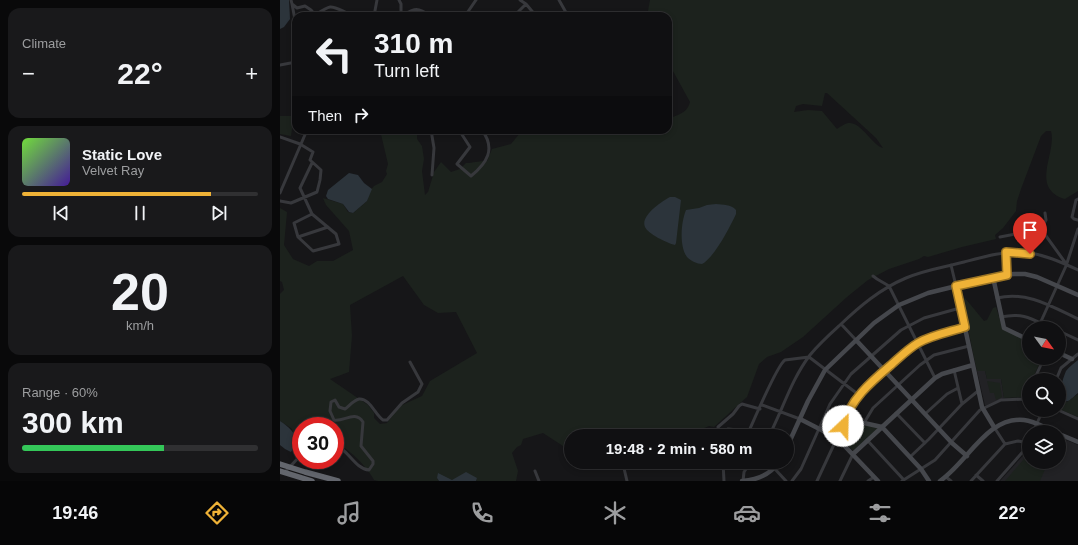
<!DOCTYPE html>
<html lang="en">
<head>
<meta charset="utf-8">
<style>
  :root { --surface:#101012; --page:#19191b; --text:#f1f3f6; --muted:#9c9d9f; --line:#303032; --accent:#efb237 }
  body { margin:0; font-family:Helvetica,sans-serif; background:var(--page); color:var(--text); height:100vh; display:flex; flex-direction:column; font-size:15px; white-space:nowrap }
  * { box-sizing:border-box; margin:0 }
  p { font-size:13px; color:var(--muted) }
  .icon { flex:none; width:22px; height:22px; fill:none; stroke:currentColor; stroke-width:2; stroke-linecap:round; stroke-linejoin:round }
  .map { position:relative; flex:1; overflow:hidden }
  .drawer { display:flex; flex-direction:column; gap:8px; padding:8px; background:#09090a; width:280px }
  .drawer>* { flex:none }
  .hud { position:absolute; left:12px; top:12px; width:380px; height:122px; border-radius:12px; box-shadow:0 2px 6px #0003,0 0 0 1px var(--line); background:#101012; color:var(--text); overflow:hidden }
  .needle { width:26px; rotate:123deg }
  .tools { position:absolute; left:742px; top:321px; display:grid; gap:8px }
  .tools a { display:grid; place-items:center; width:44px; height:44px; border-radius:50%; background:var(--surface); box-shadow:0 2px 6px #0003,0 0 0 1px var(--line); font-size:20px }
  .speed { position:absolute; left:12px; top:417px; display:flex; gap:8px; font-size:20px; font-weight:700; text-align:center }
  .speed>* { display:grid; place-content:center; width:52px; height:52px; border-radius:50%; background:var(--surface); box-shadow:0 2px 6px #0003,0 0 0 1px var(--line); line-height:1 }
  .speed .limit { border:6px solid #d22; background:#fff; color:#111 }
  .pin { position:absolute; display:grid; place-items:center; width:34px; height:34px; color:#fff; margin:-41px -17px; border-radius:50% 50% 50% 0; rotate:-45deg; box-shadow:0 0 4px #0007 }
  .pin .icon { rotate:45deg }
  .me { position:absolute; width:44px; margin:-22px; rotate:24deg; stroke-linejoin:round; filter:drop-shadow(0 0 3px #0008) }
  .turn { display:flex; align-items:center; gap:14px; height:84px; padding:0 16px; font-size:18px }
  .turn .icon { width:52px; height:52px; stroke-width:2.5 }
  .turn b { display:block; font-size:28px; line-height:34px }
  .then { display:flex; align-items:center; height:38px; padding:0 16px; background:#0003; gap:8px; font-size:15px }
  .big { font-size:30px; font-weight:700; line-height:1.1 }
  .drawer .widget { flex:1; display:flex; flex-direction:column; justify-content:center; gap:6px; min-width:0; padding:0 14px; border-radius:12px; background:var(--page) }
  .drawer .dial { align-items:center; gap:0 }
  .dial b { font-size:52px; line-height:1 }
  .song { display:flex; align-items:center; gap:12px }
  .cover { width:48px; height:48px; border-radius:6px; background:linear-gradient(135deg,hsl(100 70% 55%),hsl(260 70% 35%)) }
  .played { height:4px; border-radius:2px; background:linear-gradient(90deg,var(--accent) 80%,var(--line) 80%) }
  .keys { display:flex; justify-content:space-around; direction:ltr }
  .heat { display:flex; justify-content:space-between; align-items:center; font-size:22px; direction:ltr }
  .charge { height:6px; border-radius:3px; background:linear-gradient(90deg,#34c759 60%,var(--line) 0) }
  .trip { position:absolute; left:284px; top:429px; width:230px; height:40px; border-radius:20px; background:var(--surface); box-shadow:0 2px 6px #0003,0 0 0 1px var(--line); font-weight:700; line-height:40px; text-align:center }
  .menu { display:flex; height:64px; justify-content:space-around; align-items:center; background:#060607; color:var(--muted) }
  .menu .icon { width:28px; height:28px }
  .menu .current { color:var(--accent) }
  .menu b { font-size:18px; color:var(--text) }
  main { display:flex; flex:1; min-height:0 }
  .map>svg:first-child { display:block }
  .built { fill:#222225 }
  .green { fill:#1c221d; fill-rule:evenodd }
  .water { fill:#2c343b }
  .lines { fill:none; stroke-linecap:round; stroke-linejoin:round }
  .street { stroke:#37383c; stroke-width:3 }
  .secondary { stroke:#45474c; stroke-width:4.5 }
  .highway { stroke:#63666d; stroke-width:5.5 }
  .route-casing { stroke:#9b7424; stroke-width:10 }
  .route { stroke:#efb237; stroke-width:7 }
</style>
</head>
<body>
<main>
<section class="drawer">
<div class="widget"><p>Climate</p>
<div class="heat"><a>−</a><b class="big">22°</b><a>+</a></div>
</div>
<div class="widget">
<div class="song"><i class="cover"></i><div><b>Static Love</b><p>Velvet Ray</p></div></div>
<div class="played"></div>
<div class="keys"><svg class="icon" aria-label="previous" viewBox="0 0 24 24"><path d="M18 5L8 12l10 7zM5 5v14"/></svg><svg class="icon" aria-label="pause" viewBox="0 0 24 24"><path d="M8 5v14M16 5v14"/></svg><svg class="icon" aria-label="next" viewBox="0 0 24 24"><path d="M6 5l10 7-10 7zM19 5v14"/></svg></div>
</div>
<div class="widget dial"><b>20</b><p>km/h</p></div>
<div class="widget"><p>Range · 60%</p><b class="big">300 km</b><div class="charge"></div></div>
</section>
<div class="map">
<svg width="798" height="481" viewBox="0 0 798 481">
  <rect width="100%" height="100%" fill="#161618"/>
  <path class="built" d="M 697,371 L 705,371 L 707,379 L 721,379 L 724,398 L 706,406 L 705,405 Z
    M 779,437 L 798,445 L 798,481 L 720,481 L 749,449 L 749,462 L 779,462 Z"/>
  <path class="green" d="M 370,0 L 798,0 L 798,191 L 785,199 C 749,188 777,153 771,131 L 766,131 L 761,136 L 741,189 L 737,201 L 736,211 L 723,228 L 715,235 L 716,239 L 682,247 L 648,257 L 644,256 L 639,259 L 609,269 L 588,280 L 567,297 L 523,337 L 501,352 L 487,357 L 479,364 L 467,397 L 434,427 L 429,426 L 406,436 L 291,436 L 291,454 L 283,446 L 263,433 L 243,439 L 241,445 L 237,447 L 232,453 L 238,471 L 236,481 L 196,481 L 197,478 L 172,480 L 157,478 L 159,481 L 98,481 L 94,480 C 89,469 67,446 55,443 L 55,426 L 21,426 L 21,445 L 11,428 L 0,421 L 0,294 L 4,290 L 2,282 L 0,281 L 0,208 L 7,212 L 4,245 L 13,259 L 29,266 L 37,261 L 53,261 L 73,250 L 69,231 L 46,205 L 43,198 L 63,204 L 68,212 L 73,213 L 87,201 L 89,192 L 94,186 L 102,182 L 107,174 L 106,171 L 108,164 L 100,130 L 137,130 L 137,139 L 142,146 L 144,159 L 142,171 L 145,195 L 148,192 L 154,172 L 161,162 L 171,172 L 180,169 L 186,163 C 193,163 198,161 207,161 L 212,149 L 231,144 L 240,133 L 240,130 L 388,130 L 388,115 L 393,117 C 401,114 408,111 410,102 L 388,62 L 388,16 L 367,16 ZM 545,93 L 547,93 L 596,138 L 603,148 C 592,145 581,121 568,123 C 564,124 560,127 557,129 L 542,111 L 528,110 L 514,112 L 516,106 L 523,104 L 542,106 ZM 123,276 L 144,305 L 158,313 L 176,312 L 197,353 L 150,381 L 142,396 L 120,406 L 107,423 L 100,424 L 94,418 L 94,413 L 88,405 L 50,379 L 69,372 L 72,336 L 70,305 Z
    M 0,116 L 14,116 L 11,136 L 0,134 Z
    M 685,298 L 704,321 L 707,320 L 713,308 L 716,307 L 723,329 L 749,341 L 749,358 L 762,358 L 752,380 L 749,380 L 749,387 L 744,397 L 724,398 L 721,379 L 707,379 L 705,371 L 697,371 C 691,347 688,324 682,300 Z
    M 707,381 L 720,383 L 722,397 L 716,400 L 714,393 L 710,393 Z
    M 798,394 L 798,417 L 779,409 L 779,396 L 781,400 L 787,402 Z
    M 586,425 L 597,427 L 597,429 L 573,451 L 560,437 L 550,432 L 551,429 Z
    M 749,453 L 749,462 L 768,462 L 760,481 L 725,481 Z"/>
  <path class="water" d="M 0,0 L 9,0 L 10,19 L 4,27 L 0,29 Z
    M 69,173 L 78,175 L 84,183 L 92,189 L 87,201 L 73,213 L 69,212 L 63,204 L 48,199 L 46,196 L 48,190 Z
    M 390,197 L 395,197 L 401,200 L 396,243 L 395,245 C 387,243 368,234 365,227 C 360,216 382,201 390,197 Z
    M 436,204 C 443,205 451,204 456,210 L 456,214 C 450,227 434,258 422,264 C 417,264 411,261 407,257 C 399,246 401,222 406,210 L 419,208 L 427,205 Z
    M 798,360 L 798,393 C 795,395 791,400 788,401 C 773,404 784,376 786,371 C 789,367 794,363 798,360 Z
    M 0,421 C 12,429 21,437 11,452 L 5,449 L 0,445 Z
    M 186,472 L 197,478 L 196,481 L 159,481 L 157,478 L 158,473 L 172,480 Z"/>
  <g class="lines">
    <path class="street" d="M 11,0 L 12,4 L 17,8 L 25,6 L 31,10 L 35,15
      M 119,0 L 121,4 L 121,16
      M 279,0 L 288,16
      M 12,4 L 16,25
      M 246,4 L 256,16
      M 35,15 C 52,4 50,5 67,13 L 68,16
      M 94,16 L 97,0
      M 121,16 C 134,9 137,6 150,16
      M 185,16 L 196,0
      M 234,16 L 246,4 L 240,0
      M 0,65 L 16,62
      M 97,130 L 97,133
      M 151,130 L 154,148 L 152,175
      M 179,130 L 190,147 L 177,164 L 191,176 C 207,163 216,149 202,130
      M 0,137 L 20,144 L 33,152 L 30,160 L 41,170 L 40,180 L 37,192 L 11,203 L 0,201
      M 0,193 L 27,130
      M 798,199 L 796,200 L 792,217 L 794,219 L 798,220
      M 32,214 L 14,223 L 18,237 L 33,251 L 59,244 L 56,234 L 32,214 L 20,188 L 32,163
      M 761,229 L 766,220 L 765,213
      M 18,237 L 48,227
      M 720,237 L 761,229 L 787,265
      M 726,252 L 727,275
      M 671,265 L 676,286
      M 593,276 L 597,279 L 609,286 L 655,378
      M 717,298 C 747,291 771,306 798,319
      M 721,317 C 743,312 752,319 771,328
      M 561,324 L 576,340
      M 758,328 L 786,266 L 798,229
      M 779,331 L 798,340
      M 674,370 L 682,404
      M 754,380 L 764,358
      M 776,380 L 781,368 L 798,354
      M 745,399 L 749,391
      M 482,405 L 520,419
      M 778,410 L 798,419
      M 616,413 L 645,443
      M 645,414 L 667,394 L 678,388
      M 584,423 L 593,408 L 640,365 L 654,355 L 689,346
      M 563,426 C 569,398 594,379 614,362 C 622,355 631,346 641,341 C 655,335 670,331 685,327
      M 714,427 L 725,444
      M 448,429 L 490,433
      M 469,431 C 475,418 497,365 505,360 L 529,357 L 579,395
      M 753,432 L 763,410
      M 439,436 L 438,427 L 453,414 L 459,406 L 462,404 L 480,409
      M 489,436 C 503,409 511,380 530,355 C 539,344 549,335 560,325 C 580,306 600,289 626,278 C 644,270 665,267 684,262 C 703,257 723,251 744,252 C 763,254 781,262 798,270
      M 587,440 L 624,480
      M 55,445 C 68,449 75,469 89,470 L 93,464 L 93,461 L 81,446 L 83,422 C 75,410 64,422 54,420 L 50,411 L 51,402 L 55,400 L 59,407 L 65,409 C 69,406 74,400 79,399 C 90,398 95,415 103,420 L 107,420 L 122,403 L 138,392 L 142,384 L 130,362
      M 630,457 L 649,439 L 682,404 L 698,391
      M 443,462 L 444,481
      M 343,464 L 347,481
      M 494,468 L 506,481
      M 255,471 L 259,481
      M 4,473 L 21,455
      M 696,475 L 703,481
      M 666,477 L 671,481
      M 463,481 L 464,472 L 471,462
      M 512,481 L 521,469 L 550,404 L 571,374 L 621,330 L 644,318 L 680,308
      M 537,481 L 557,438
      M 560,481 L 573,454
      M 588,481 L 594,477
      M 622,481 L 655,460 L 700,410 L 721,400 L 745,399 L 749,400
      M 691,481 L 725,444 L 738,441 L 749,443
      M 717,481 L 747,447 L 749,442"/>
    <path class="secondary" d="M 713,277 L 724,328 L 749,340
      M 676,286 L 702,407 L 714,427
      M 576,340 L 672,443 L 687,456
      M 779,353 L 792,359
      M 520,419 L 557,438 L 598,481
      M 539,429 L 584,423 L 602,427 L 641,469 L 649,481
      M 779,434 L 798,442
      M 507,447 L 528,401 L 545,370 L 594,323 L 619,305 L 648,293 L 721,275 L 734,274 L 745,274 L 757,277 L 798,295
      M 573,454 L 655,378 L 662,374 L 693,365
      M 462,481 C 478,480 490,475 499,462
      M 660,481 C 688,462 707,416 744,420 C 755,421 765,428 775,432"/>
    <path class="highway" d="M 0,464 L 25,472 L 58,481
      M 0,471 L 32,481"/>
  </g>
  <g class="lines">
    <g class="route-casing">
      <path id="route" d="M 563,426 C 570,399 592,381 612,364 C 620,357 628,349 638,343 C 652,335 669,332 685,327 L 676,286 L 727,275 L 726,252 L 750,254"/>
    </g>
    <use href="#route" class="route"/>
  </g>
</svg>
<div class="tools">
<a><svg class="needle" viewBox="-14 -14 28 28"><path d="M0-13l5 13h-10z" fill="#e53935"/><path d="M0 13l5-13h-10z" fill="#9c9d9f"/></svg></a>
<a><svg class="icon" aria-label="search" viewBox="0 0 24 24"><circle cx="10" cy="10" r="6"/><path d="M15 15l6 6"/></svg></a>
<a><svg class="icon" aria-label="layers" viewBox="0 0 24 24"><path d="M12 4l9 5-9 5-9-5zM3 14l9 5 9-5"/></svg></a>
</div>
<div class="speed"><div class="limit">30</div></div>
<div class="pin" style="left:750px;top:254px;background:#d93025"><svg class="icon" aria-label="arrive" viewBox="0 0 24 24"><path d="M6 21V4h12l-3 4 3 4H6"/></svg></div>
<svg class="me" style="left:563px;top:426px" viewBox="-20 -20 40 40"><circle r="19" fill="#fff"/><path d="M0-13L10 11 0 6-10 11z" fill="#efb237"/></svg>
<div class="trip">19:48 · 2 min · 580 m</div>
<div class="hud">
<div class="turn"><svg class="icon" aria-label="left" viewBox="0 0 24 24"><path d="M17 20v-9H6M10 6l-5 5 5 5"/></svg><div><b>310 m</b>Turn left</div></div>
<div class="then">Then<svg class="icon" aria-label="right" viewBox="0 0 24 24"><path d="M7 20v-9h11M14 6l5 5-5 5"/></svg></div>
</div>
</div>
</main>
<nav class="menu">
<b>19:46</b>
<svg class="icon current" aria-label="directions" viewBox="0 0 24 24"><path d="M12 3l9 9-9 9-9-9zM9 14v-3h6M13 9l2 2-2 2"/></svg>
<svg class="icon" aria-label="music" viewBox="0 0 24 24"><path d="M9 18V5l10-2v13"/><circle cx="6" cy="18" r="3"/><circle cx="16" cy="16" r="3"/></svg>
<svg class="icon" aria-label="phone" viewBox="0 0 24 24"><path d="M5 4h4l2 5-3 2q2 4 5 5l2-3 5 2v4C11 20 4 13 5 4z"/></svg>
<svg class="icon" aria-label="climate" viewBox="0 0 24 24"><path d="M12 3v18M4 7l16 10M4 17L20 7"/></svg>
<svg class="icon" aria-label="car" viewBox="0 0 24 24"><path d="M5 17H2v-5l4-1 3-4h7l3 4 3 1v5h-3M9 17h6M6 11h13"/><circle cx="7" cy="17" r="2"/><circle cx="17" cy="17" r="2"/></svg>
<svg class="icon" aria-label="filters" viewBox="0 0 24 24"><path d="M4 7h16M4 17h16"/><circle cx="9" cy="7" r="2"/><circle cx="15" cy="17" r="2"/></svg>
<b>22°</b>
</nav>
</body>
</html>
